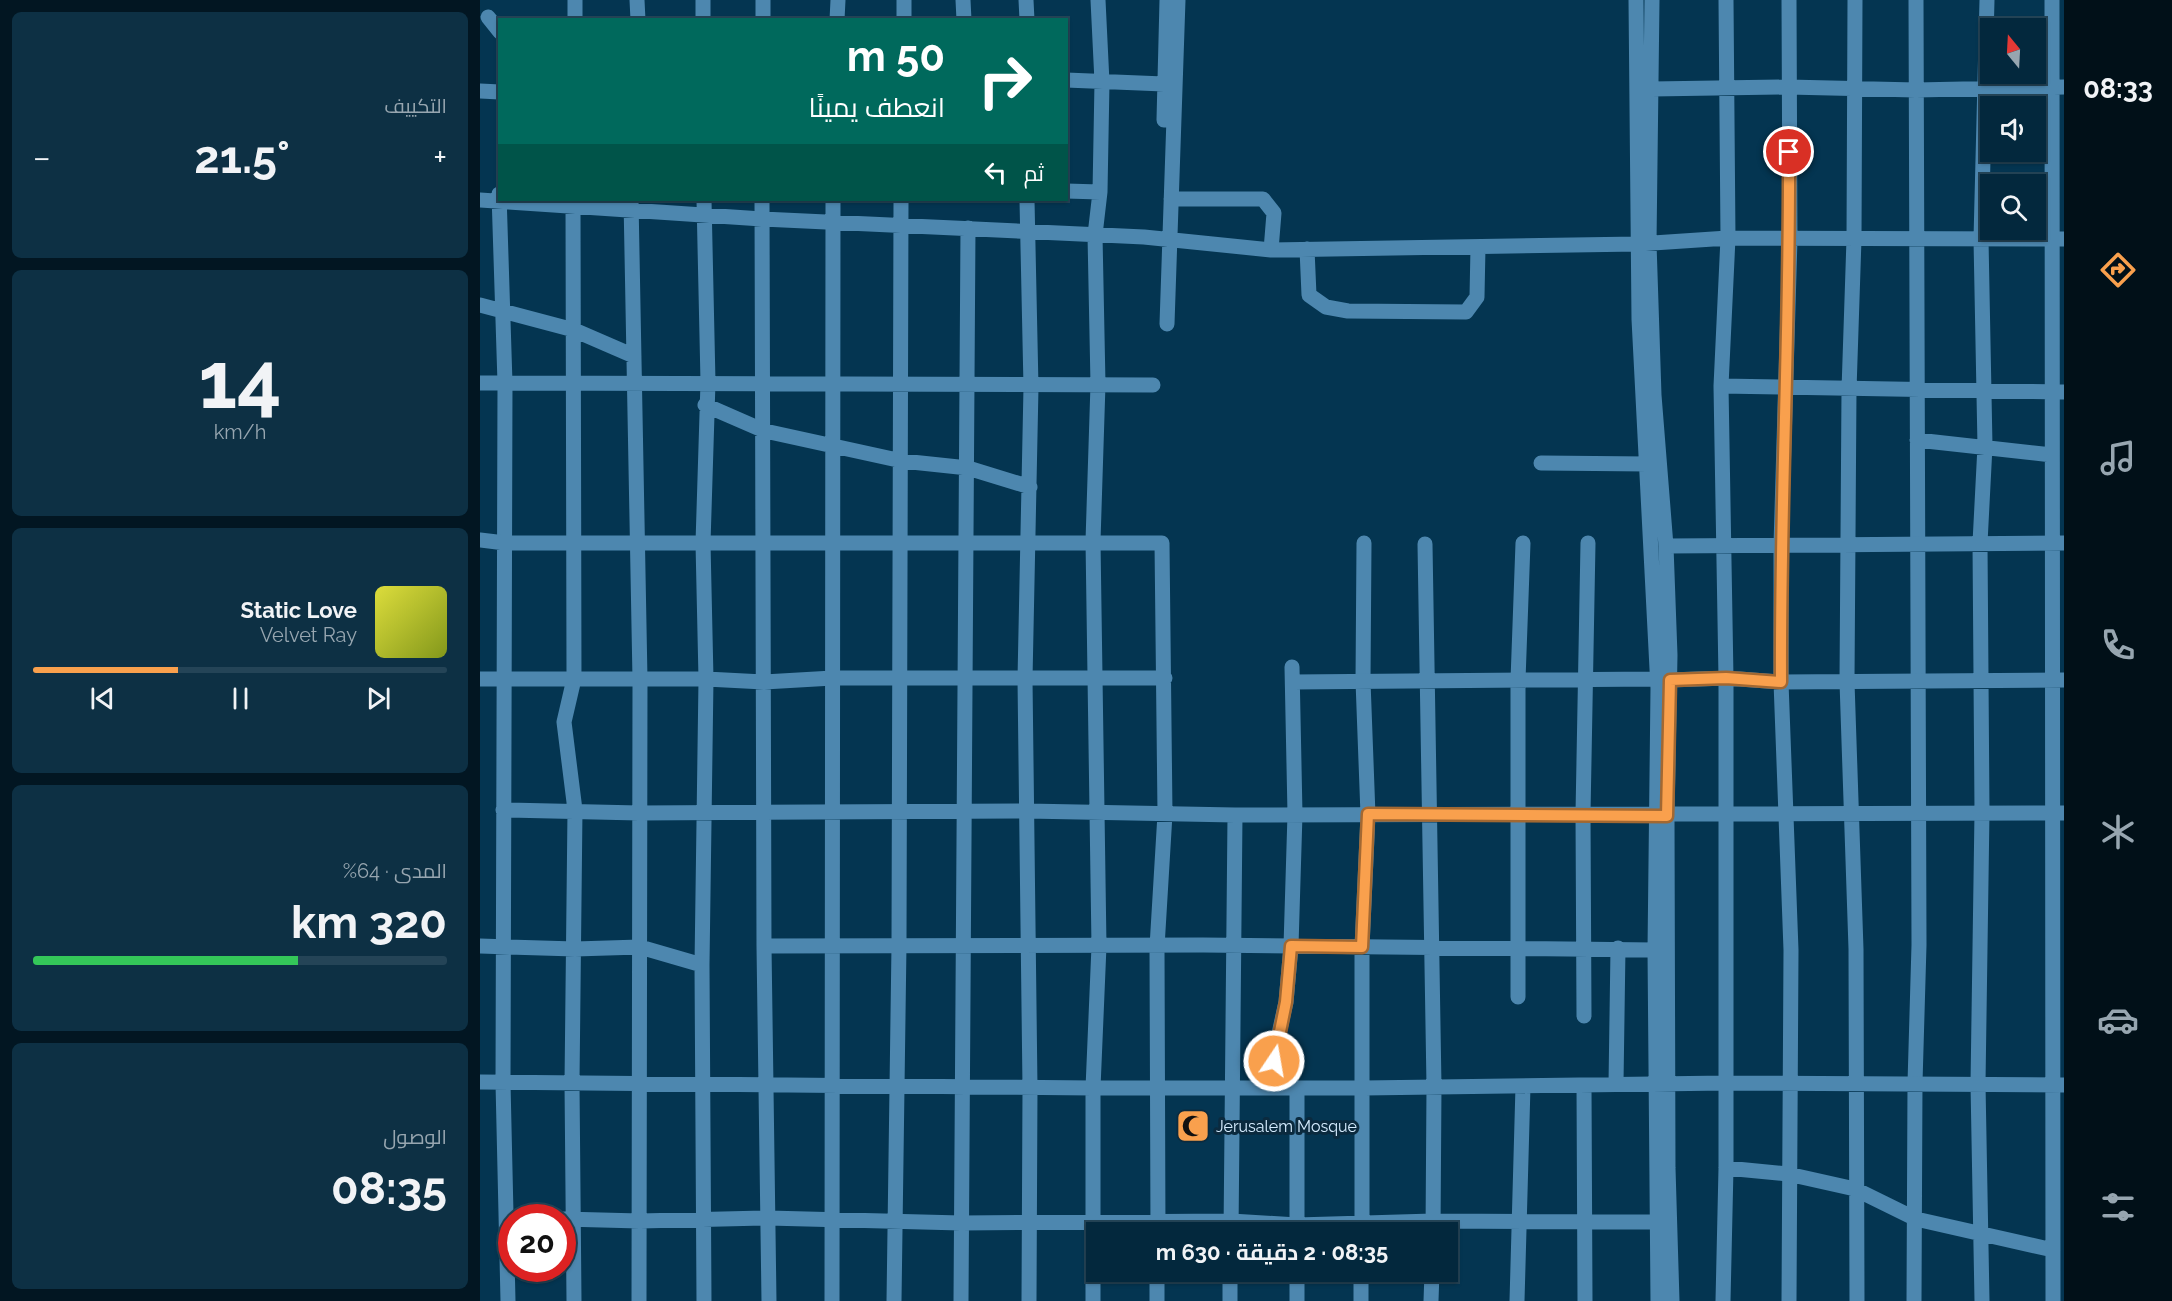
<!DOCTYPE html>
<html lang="ar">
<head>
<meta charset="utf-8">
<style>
  :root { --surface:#03283d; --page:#0d3044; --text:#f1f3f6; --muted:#97a6b0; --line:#244457; --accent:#f9a04d }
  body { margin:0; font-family:Raleway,Cairo,sans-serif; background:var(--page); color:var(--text); direction:rtl; height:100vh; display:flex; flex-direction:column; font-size:22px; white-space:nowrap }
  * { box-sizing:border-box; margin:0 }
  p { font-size:20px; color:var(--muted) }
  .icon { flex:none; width:33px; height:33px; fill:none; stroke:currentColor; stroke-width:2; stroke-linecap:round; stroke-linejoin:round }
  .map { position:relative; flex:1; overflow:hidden; direction:ltr }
  .side { display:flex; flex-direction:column; gap:12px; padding:12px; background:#021622; width:480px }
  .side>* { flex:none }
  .banner { position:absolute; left:18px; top:18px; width:570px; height:183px; border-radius:0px; box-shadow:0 2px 4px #0004,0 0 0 2px var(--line); direction:rtl; background:#00695c; color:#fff; overflow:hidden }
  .needle { width:39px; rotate:342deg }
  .tools { position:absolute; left:1500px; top:18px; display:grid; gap:12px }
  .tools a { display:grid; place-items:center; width:66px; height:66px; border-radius:0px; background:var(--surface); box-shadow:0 2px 4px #0004,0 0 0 2px var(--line); font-size:30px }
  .speed { position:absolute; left:18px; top:1204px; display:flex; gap:12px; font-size:30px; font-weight:700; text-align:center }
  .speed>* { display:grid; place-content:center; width:78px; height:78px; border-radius:50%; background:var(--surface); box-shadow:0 2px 4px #0004,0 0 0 2px var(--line); line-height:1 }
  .speed .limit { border:9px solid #d22; background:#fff; color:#111 }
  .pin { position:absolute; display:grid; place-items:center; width:51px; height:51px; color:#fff; margin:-26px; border:3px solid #fff; border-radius:50%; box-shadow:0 2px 6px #0007 }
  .me { position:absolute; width:66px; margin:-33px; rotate:12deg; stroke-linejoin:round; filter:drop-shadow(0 0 4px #0008) }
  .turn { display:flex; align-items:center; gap:21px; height:126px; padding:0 24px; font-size:27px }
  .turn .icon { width:78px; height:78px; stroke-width:2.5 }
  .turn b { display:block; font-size:42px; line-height:51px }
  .then { display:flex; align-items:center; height:57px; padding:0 24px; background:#0003; gap:12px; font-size:22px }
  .big { font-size:45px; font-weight:700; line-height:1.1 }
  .side .card { flex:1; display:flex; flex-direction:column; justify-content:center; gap:9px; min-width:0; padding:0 21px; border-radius:9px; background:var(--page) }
  .side .dial { align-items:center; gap:0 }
  .dial b { font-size:78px; line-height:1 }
  .song { display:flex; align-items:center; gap:18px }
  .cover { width:72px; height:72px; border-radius:9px; background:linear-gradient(135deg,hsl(60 70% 55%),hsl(70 70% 35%)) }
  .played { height:6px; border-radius:3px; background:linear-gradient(90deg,var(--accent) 35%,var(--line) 35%) }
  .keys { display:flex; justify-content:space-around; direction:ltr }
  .heat { display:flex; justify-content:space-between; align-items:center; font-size:33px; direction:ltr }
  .charge { height:9px; border-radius:4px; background:linear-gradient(90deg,#34c759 64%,var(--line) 0) }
  .trip { position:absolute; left:606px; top:1222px; width:372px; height:60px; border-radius:0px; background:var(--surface); box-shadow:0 2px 4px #0004,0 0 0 2px var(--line); font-weight:700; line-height:60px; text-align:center; direction:rtl }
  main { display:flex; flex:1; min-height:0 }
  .menu { display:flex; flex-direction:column; width:108px; justify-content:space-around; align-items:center; background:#011018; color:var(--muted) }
  .menu .icon { width:42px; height:42px }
  .menu .current { color:var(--accent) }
  .menu b { font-size:27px; color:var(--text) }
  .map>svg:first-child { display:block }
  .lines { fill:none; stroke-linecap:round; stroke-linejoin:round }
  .minor { stroke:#4d87af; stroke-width:15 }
  .route-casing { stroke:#a26832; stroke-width:15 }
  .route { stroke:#f9a04d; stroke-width:10 }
  .labels { text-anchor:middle; stroke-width:6; stroke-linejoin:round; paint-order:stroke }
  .poi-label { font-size:16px; fill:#d6edff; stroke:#0b2a3e; text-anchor:start }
</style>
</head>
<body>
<main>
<nav class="menu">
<b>08:33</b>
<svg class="icon current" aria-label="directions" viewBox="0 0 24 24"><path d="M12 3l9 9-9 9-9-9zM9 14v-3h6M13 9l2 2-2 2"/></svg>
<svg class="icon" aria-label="music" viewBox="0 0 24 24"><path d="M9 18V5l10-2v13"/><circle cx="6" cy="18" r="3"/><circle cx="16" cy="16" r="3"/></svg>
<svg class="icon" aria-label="phone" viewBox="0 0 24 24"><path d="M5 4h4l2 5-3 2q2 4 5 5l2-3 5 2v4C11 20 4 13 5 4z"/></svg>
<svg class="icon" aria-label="climate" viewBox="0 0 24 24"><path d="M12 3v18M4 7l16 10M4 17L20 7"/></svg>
<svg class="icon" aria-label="car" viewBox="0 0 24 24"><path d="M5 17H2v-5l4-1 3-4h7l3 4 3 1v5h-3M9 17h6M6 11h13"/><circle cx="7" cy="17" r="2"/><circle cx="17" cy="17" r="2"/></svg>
<svg class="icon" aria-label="filters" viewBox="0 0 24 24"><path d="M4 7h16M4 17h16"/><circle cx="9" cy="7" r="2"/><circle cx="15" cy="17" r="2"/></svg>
</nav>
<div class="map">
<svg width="1584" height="1301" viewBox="0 0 1584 1301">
  <rect width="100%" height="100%" fill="#043551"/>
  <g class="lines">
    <path class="minor" d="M 157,0 L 158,20
      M 223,0 L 223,20
      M 283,0 L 283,20
      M 483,0 L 484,20
      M 546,0 L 547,20
      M 1156,0 L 1159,319 L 1178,688 L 1175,950 L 1178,1301
      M 1172,0 L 1169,243 L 1174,395 L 1186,546 L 1190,655 L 1187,816 L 1188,1168 L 1192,1301
      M 1375,0 L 1374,239 L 1369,390 L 1367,682 L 1376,949 L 1377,1301
      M 1572,0 L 1573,1301
      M 8,17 L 20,32
      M 95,20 L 95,0
      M 357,20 L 358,0
      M 424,20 L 424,0
      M 586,80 L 684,84
      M 1172,89 L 1308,87 L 1436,90 L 1584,87
      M 0,91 L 20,92
      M 684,120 L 687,0
      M 586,191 L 620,192
      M 19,194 L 25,383 L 23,1083 L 28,1301
      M 691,199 L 783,199 L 794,213 L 791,250
      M 0,200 L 282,219 L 664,237 L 791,250 L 1158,244 L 1248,238 L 1584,239
      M 93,200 L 94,679 L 84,722 L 95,810 L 92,1083 L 94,1301
      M 151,200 L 160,679 L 159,1301
      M 282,200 L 284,946 L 289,1301
      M 547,200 L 551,387 L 545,679 L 550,1088 L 549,1301
      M 827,249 L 829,295 L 846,307 L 868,311 L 986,312 L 997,297 L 998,247
      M 0,305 L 94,330 L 154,356
      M 687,324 L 698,0
      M 0,383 L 673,385
      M 1241,386 L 1584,392
      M 225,405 L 285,431 L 422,461 L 488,468 L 550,487
      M 1437,440 L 1572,455
      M 1061,463 L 1168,464
      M 0,540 L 25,543 L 682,543 L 685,814 L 677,947 L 678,1233
      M 945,544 L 954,1086 L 953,1233
      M 1186,546 L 1584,543
      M 0,679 L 226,679 L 284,682 L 353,678 L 685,678
      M 1190,680 L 1246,678 L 1301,682 L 1584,680
      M 813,682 L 1178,679
      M 23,810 L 159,813 L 547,811 L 755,815 L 1584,813
      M 0,946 L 95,949 L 160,947 L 222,965
      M 284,946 L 723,945 L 1175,950
      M 1038,997 L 1038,680 L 1043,543
      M 1104,1016 L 1103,814 L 1108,543
      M 0,1082 L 613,1088 L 884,1088 L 1246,1083 L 1584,1085
      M 1136,1084 L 1138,948
      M 1104,1085 L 1105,1301
      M 799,1088 L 798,1071 L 794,1056 L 806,1002 L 811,946 L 815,814 L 812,667
      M 1246,1168 L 1308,1174 L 1375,1189 L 1436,1219 L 1573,1250
      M 83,1219 L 160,1221 L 288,1218 L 481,1223 L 751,1221 L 817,1225 L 953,1221 L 1177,1222
      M 751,1233 L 755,815
      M 817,1233 L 817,1088
      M 882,1233 L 882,947 L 888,815 L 883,681 L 884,543
      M 817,1272 L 817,1301
      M 224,1301 L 222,965 L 226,679 L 223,543 L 228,382 L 224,200
      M 352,1301 L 353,200
      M 414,1301 L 419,945 L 421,200
      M 481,1301 L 488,228
      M 613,1301 L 613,1088 L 619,946 L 613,541 L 618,384 L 615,235 L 620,192 L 622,82 L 618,0
      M 677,1301 L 677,1272
      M 750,1301 L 750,1272
      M 881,1301 L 881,1272
      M 951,1301 L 952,1272
      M 1037,1301 L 1043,1086
      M 1243,1301 L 1246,1168 L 1246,678 L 1241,386 L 1248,238 L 1246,0
      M 1309,1301 L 1311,950 L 1301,682 L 1301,545 L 1310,239 L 1309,0
      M 1434,1301 L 1435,1083 L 1439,945 L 1436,0
      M 1502,1301 L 1498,1084 L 1502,812 L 1500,543 L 1505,446 L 1501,239 L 1507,0"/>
  </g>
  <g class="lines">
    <g class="route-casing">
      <path id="route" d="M 794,1061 L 806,1002 L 811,946 L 882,947 L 888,814 L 1187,816 L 1190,680 L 1246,678 L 1301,682 C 1300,506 1310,329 1309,152"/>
    </g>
    <use href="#route" class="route"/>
  </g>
  <defs>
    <g id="mosque-square" transform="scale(1.725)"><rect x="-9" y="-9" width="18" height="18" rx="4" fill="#f9a04d" stroke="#0b2a3e"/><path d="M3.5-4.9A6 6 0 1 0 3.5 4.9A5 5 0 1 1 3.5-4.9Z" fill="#111"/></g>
  </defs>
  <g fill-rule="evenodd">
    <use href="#mosque-square" x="713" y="1126"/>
  </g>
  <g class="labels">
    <g class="poi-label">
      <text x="736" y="1132">Jerusalem Mosque</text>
    </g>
  </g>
</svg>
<div class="tools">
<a><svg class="needle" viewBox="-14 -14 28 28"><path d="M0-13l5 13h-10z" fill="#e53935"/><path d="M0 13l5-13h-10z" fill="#97a6b0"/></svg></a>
<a><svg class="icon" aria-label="sound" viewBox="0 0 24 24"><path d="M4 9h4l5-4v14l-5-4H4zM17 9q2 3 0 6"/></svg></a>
<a><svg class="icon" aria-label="search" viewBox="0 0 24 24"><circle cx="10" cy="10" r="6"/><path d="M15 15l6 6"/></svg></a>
</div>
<div class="speed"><div class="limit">20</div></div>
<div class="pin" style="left:1309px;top:152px;background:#d93025"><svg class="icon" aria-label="arrive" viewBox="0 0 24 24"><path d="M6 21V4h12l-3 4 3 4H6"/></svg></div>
<svg class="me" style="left:794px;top:1061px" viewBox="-20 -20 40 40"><circle r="17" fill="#f9a04d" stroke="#fff" stroke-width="3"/><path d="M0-11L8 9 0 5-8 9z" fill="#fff"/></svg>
<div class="trip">08:35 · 2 دقيقة · 630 m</div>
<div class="banner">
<div class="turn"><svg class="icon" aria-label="right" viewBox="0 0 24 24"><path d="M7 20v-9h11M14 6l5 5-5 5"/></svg><div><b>50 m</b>انعطف يمينًا</div></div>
<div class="then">ثم<svg class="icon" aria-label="left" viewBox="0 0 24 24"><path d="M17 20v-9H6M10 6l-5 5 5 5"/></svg></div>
</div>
</div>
<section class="side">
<div class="card"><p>التكييف</p>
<div class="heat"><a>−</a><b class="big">21.5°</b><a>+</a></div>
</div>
<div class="card dial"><b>14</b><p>km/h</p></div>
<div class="card">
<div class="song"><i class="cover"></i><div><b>Static Love</b><p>Velvet Ray</p></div></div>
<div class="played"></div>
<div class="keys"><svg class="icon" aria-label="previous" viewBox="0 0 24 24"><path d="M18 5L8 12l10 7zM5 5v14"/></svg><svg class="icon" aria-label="pause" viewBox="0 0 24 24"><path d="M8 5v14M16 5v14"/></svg><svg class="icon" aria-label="next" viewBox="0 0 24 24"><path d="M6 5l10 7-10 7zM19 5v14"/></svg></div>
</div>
<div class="card"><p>المدى · 64%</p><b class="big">320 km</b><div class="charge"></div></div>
<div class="card"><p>الوصول</p><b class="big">08:35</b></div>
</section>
</main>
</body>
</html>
